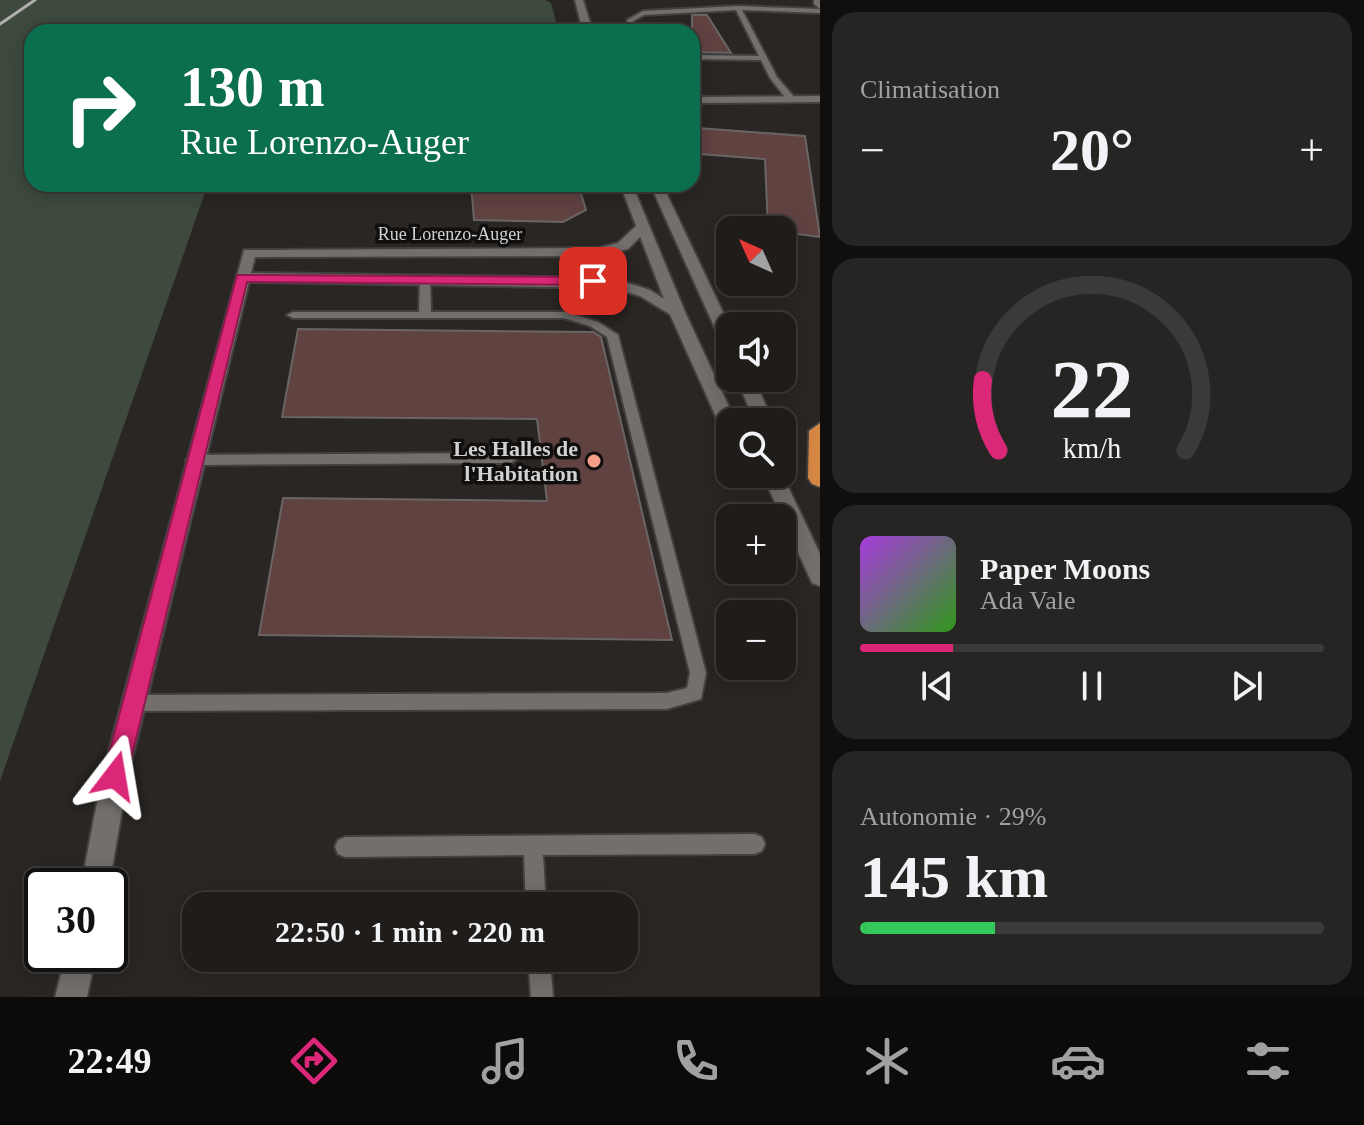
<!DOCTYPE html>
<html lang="fr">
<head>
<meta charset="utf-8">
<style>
  :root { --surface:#1f1c1a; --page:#272523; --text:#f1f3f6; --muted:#a1a1a2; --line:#3c3a39; --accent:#db2777 }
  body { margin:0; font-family:"Times New Roman",serif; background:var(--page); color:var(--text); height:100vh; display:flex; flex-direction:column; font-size:30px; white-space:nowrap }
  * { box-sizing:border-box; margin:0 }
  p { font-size:26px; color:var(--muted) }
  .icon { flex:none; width:44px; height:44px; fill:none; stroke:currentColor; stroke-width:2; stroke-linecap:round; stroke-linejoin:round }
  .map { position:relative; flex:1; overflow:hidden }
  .side { display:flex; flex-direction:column; gap:12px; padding:12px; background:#110f0e; width:544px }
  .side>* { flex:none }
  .top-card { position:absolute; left:24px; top:24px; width:676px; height:168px; border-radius:24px; box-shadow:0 4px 20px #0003,0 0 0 2px var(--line); background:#0b6e4f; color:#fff; overflow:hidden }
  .needle { width:52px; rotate:315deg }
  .controls { position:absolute; left:716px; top:216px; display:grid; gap:16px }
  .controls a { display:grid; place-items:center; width:80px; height:80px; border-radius:16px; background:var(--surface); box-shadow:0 4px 20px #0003,0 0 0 2px var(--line); font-size:40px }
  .speed { position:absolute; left:24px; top:868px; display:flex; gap:16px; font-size:40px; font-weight:700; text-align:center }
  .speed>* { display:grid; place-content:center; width:104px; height:104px; border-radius:50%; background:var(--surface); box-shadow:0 4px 20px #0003,0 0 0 2px var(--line); line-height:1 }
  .speed .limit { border:4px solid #111; border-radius:12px; background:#fff; color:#111 }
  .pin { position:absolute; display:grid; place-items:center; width:68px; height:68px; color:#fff; margin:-34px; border-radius:16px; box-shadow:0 4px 12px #0006 }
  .me { position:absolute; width:88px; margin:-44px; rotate:14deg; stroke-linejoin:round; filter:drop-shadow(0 0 6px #0008) }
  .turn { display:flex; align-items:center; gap:28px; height:168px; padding:0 24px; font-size:36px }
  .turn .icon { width:104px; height:104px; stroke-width:2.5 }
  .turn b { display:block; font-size:56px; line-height:68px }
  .big { font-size:60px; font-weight:600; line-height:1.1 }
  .side .widget { flex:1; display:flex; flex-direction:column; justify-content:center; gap:12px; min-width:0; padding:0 28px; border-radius:24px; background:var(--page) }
  .side .dial { align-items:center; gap:0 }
  .dial svg { height:208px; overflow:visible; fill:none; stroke:var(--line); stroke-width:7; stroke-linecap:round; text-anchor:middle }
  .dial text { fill:var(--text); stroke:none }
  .song { display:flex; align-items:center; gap:24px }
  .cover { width:96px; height:96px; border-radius:12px; background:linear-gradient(135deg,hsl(280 70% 55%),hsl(110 70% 35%)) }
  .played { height:8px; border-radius:4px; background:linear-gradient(90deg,var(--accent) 20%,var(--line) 20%) }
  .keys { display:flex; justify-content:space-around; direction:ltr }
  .heat { display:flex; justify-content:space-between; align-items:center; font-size:44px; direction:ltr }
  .charge { height:12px; border-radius:6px; background:linear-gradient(90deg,#34c759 29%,var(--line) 0) }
  .trip { position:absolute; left:182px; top:892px; width:456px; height:80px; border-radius:24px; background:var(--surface); box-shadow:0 4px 20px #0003,0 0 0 2px var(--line); font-weight:600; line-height:80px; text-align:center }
  .menu { display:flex; height:128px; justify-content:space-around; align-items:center; background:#0c0b0a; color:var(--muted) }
  .menu .icon { width:56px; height:56px }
  .menu .selected { color:var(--accent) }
  .menu b { font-size:36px; color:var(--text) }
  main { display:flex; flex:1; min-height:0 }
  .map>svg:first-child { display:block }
  .green { fill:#3d4a3d }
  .building { fill:#604241; stroke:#6a6565; stroke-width:2 }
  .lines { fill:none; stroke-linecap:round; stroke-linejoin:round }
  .service-casing { stroke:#434140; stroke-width:4 }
  .minor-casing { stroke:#434140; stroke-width:4 }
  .tertiary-casing { stroke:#434140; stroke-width:4 }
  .motorway-casing { stroke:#434140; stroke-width:4 }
  .service { fill:#73706c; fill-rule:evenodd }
  .minor { fill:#73706c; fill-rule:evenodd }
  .tertiary { fill:#73706c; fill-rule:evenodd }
  .motorway { fill:#d68643; fill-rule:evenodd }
  .rail { stroke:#b1afae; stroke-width:3 }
  .route { fill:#db2777; stroke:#8e194d; stroke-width:2 }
  .poi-dot { fill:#f49e89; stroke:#100f0e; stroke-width:3 }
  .labels { text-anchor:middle; stroke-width:7; stroke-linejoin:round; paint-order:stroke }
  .far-street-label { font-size:18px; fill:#d3d1d0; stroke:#100f0e }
  .poi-label { font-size:22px; font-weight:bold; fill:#d3d1d0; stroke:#100f0e; text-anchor:end }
</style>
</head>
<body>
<main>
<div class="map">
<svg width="820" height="997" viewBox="0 0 820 997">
  <rect width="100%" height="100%" fill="#292623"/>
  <path class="green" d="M 0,0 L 545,0 L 551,3 L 559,32 L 32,32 L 32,184 L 208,184 L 0,781 Z"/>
  <path class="building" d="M 692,15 L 707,15 L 731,53 L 692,52 Z
    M 698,128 L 805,136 L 820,237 L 768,230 L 765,159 L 700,154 Z
    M 471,184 L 578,184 L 586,210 L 563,222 L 474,220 Z
    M 298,329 L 593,332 L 601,337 L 672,640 L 259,635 L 283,498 L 547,501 L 537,419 L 282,417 Z"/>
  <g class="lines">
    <g class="service-casing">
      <path id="service" d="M 738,6 L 820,9 L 820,13 L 742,10 L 777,77 L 794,97 L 794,101 L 788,101 L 770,78 L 761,60 L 692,59 L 692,55 L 759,56 L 736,10 L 644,15 L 633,21 L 637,32 L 631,32 L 627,20 L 643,11 Z
        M 425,275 L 430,278 L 431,312 L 565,312 L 598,322 L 618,335 L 706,673 L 701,699 L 667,709 L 133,711 L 127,709 L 124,703 L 127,697 L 133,695 L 667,693 L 687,688 L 690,673 L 607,337 L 590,326 L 564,318 L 293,318 L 287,315 L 293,312 L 419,312 L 420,278 Z
        M 511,453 L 518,458 L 511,463 L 193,465 L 186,460 L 193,455 Z
        M 755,834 L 762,837 L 765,844 L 762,851 L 755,854 L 543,855 L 546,906 L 526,906 L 524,855 L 345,857 L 338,854 L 335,847 L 338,840 L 345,837 Z
        M 528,958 L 550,958 L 553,997 L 531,997 Z"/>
    </g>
    <g class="minor-casing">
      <path id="minor" d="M 814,0 L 820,0 L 820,9 L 814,4 Z
        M 820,96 L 820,102 L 692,103 L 692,97 Z
        M 637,225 L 649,228 L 628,249 L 598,256 L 255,257 L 251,273 L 612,278 L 650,290 L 685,312 L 677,317 L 671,315 L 640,296 L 611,288 L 249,282 L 128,776 L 109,886 L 81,886 L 102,776 L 244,250 L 598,248 L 618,243 Z
        M 66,954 L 96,954 L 87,997 L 55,997 Z"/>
    </g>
    <g class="tertiary-casing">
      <path id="tertiary" d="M 575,0 L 583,0 L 593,32 L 583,32 Z
        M 620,184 L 632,184 L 685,312 L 736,422 L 730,422 L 730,434 L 721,428 L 669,312 Z
        M 650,184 L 662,184 L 730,327 L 730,349 L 722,344 Z
        M 736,378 L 754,378 L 773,422 L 755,422 Z
        M 762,474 L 782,474 L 820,554 L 820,586 L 812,583 Z"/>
    </g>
    <g class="motorway-casing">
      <path id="motorway" d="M 820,423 L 820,487 L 812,484 L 808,478 L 809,431 Z"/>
    </g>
    <use href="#service" class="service"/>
    <use href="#minor" class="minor"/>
    <use href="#tertiary" class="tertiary"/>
    <use href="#motorway" class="motorway"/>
    <path class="rail" d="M 0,24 L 35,0"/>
  </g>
  <path class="route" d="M 237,275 L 593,277 L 600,281 L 593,285 L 247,282 L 127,776 L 123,784 L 115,787 L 106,784 L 103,776 Z"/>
  <circle class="poi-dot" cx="594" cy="461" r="8"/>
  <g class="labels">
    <g class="far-street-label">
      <text x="450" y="240">Rue Lorenzo-Auger</text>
    </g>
    <g class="poi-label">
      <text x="578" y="456">Les Halles de<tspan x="578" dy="25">l'Habitation</tspan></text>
    </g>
  </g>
</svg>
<div class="controls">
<a><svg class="needle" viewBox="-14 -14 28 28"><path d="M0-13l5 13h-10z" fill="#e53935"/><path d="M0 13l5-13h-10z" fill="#a1a1a2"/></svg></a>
<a><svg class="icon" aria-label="sound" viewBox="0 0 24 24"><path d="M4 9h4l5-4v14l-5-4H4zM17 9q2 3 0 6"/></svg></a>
<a><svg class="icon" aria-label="search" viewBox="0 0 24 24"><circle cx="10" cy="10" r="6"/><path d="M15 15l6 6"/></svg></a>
<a>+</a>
<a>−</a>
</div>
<div class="speed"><div class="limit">30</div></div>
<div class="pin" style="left:593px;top:281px;background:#d93025"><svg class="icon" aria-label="arrive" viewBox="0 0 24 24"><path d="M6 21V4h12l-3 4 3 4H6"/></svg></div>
<svg class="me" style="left:115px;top:776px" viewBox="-20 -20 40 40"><path d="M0-17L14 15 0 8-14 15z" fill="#db2777" stroke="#fff" stroke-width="4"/></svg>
<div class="trip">22:50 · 1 min · 220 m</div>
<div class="top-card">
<div class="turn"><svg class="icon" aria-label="right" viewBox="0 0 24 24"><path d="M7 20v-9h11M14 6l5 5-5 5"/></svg><div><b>130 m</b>Rue Lorenzo-Auger</div></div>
</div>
</div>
<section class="side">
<div class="widget"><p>Climatisation</p>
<div class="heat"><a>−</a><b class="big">20°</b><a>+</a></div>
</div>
<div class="widget dial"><svg viewBox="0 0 100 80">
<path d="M14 69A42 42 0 1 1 86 69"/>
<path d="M14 69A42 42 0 0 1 8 42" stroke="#db2777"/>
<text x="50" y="56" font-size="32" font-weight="700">22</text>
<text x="50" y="72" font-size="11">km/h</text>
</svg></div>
<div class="widget">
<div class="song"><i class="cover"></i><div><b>Paper Moons</b><p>Ada Vale</p></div></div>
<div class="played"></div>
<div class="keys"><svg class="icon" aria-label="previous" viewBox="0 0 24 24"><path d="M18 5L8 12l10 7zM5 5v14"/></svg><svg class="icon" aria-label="pause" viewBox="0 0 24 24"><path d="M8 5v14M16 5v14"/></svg><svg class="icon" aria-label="next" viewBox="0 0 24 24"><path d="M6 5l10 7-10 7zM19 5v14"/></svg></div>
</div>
<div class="widget"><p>Autonomie · 29%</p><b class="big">145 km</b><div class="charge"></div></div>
</section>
</main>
<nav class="menu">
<b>22:49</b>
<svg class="icon selected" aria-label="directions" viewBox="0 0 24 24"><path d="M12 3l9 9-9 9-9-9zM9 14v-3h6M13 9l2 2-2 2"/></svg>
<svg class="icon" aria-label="music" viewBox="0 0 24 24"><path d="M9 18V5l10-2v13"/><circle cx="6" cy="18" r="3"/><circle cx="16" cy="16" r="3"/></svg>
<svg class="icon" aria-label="phone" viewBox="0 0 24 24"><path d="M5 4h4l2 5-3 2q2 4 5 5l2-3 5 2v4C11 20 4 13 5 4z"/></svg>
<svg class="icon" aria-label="climate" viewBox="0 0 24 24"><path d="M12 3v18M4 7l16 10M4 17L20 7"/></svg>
<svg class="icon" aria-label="car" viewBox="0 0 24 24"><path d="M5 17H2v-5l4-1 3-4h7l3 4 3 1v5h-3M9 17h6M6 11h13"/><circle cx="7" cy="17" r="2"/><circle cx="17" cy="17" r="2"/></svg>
<svg class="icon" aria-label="filters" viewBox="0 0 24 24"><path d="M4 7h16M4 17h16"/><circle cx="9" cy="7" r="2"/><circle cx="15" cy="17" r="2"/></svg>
</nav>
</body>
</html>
